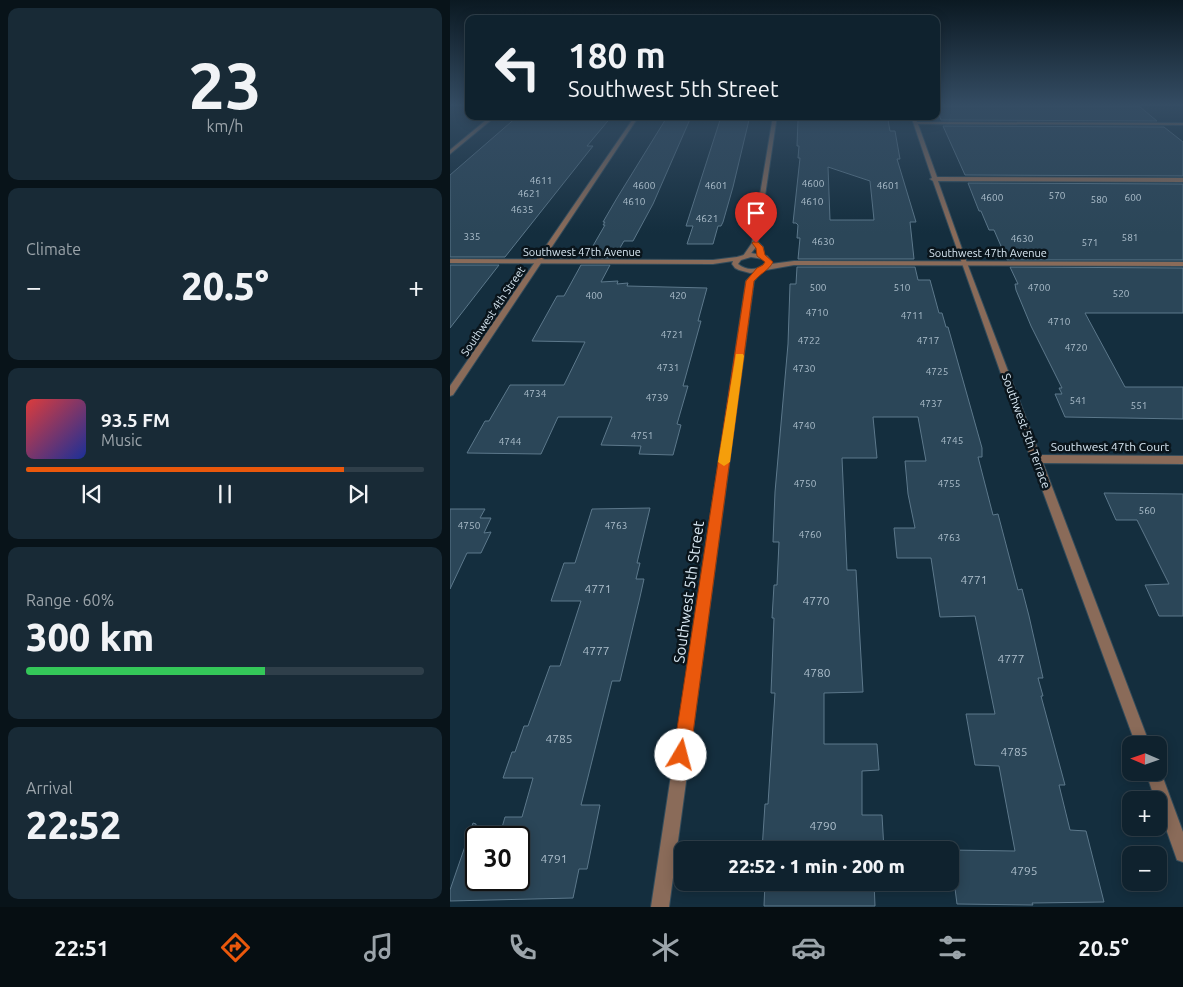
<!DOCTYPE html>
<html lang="en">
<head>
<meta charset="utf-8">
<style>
  :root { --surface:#0f222e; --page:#182a36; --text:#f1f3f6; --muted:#9ba4aa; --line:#2f3f4a; --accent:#ea580c }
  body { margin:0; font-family:Ubuntu,sans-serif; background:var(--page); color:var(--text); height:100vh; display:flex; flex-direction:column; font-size:19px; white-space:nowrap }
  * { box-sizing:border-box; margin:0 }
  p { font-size:16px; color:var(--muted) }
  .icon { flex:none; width:28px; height:28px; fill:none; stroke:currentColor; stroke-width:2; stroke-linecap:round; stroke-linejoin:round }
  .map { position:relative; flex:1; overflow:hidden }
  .side { display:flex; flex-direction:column; gap:8px; padding:8px; background:#081319; width:450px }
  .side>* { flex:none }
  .hud { position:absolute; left:15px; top:15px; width:475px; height:105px; border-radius:10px; box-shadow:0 2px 12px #0003,0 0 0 1px var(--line); background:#0f222e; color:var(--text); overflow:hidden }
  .needle { width:32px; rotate:272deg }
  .tools { position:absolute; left:672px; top:736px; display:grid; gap:10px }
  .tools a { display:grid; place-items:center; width:45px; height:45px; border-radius:10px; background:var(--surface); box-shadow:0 2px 12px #0003,0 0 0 1px var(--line); font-size:25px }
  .speed { position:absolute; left:15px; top:826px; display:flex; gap:10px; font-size:25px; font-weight:700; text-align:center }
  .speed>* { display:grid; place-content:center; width:65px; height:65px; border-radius:50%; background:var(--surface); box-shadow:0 2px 12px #0003,0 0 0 1px var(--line); line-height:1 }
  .speed .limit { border:2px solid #111; border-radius:8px; background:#fff; color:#111 }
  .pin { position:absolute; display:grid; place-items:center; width:42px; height:42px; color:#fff; margin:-51px -21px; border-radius:50% 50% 50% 0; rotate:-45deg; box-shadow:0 0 5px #0007 }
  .pin .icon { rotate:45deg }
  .me { position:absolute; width:55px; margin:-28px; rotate:8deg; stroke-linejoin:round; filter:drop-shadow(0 0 4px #0008) }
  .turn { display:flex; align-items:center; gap:18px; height:105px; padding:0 20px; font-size:22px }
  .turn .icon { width:65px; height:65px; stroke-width:2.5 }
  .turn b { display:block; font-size:35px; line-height:42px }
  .big { font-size:38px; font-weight:800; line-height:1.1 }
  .side .tile { flex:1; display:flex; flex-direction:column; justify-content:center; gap:8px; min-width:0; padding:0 18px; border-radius:10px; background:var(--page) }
  .side .dial { align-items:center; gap:0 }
  .dial b { font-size:65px; line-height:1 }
  .song { display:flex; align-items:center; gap:15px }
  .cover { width:60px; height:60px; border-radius:8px; background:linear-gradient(135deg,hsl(0 70% 55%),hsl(230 70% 35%)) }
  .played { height:5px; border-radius:2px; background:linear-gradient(90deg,var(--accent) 80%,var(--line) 80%) }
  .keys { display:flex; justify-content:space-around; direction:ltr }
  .heat { display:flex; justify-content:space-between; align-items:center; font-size:28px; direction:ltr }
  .charge { height:8px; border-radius:4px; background:linear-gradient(90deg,#34c759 60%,var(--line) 0) }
  .trip { position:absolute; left:224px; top:841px; width:285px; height:50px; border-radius:10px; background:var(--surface); box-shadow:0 2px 12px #0003,0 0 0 1px var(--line); font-weight:800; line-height:50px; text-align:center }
  .tabs { display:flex; height:80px; justify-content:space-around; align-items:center; background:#060e12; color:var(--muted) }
  .tabs .icon { width:35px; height:35px }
  .tabs .selected { color:var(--accent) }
  .tabs b { font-size:22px; color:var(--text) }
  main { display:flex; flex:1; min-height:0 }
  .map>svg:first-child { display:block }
  .building { fill:#2b4658; stroke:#5c788b; fill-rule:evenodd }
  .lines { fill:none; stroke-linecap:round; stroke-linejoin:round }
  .minor-casing { stroke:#334c5b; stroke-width:2 }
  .tertiary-casing { stroke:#334c5b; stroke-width:2 }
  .minor { fill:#8a6b59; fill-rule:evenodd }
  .tertiary { fill:#8a6b59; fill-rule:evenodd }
  .route { fill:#ea580c; stroke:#983908 }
  .slow { fill:#f59e0b }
  .labels { text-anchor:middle; stroke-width:5; stroke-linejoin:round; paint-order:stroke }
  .number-label { font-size:10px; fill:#adbfcc }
  .far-street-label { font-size:11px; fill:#d8e7f2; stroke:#0a151c }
  .street-label { font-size:12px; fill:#d8e7f2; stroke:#0a151c }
  .near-number-label { font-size:12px; fill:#adbfcc }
  .near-street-label { font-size:15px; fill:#d8e7f2; stroke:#0a151c }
</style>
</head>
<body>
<main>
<section class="side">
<div class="tile dial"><b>23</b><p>km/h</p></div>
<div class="tile"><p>Climate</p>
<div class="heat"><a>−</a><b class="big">20.5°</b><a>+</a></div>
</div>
<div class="tile">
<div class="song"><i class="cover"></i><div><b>93.5 FM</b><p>Music</p></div></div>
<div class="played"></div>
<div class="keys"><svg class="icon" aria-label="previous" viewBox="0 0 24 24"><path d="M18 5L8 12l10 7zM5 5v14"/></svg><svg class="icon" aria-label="pause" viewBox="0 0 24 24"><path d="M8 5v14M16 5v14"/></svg><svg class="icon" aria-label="next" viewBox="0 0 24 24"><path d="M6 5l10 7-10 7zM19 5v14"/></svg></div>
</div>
<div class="tile"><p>Range · 60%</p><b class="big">300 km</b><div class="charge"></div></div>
<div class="tile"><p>Arrival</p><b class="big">22:52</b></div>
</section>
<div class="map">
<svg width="733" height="907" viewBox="0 0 733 907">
  <rect width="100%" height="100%" fill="#142e3e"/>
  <path class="building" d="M 486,106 L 689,106 L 707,121 L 491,120 Z
    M 68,116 L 162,116 L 137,146 L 143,146 L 55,257 L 0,257 L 0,175 Z
    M 217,117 L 241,117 L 203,204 L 183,241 L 174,241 L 164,258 L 136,258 L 155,225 L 153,225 L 155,222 L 153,222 L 167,198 Z
    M 271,117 L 296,117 L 295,120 L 299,120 L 283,187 L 273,222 L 271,226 L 268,226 L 263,244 L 237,244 L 243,226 L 236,226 Z
    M 354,117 L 434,117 L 435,120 L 438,120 L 440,131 L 445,131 L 450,159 L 447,159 L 466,222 L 460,222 L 464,259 L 348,259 L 350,238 L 347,238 L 348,225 L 346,223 L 343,223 L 350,158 L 348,158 L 349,146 L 347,146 L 348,120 L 354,120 ZM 378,167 L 420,181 L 424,220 L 380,220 Z
    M 493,126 L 714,127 L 733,142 L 733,176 L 515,175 Z
    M 518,183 L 733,184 L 733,260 L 557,260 L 544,230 L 539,230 L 531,211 L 529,211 Z
    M 0,265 L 49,265 L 0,328 Z
    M 131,265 L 160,265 L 151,282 L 168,281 L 167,284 L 178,283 L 177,286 L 257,288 L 248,321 L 251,321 L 233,386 L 238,386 L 227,424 L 231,425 L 223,455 L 189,454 L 191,446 L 151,445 L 162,417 L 108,417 L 91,454 L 17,453 L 35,421 L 39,421 L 60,385 L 114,385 L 135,342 L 82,341 L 107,296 L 114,296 Z
    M 347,267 L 465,267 L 468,280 L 480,280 L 489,313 L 492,313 L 496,327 L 498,327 L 532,448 L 532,457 L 528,457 L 543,515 L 548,514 L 568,590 L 572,589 L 579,616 L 593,678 L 588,678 L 593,696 L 591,696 L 615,785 L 609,785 L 620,830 L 636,831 L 654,902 L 582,903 L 583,905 L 507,904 L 500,850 L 565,851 L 549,766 L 525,765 L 516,714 L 545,714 L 525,616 L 490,617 L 481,558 L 447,558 L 444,528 L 465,528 L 458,494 L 455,461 L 476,461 L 468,417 L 423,417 L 427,458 L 392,458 L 397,570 L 406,570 L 413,692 L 374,693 L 374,744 L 427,744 L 429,770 L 412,771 L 412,815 L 432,815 L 434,850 L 312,850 L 315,804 L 318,804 L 325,693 L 321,693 L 324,618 L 322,618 L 324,585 L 327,585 L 329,542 L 323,542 L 325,492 L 338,344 L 340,284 L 346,284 Z
    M 560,267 L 733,268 L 733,313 L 635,313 L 675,387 L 733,387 L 733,419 L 615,417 L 605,394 L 612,394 L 609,388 L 612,388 L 581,326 L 566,290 L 565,284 L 568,284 Z
    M 654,493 L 733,494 L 733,616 L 709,616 L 695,585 L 719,584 L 687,520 L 666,520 Z
    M 200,508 L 187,563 L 190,563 L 186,579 L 194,579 L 190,597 L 170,681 L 162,681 L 131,805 L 150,805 L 137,869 L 129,869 L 123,898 L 0,901 L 0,890 L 23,823 L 26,824 L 26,880 L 69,880 L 69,838 L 49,838 L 55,817 L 72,817 L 83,778 L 53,778 L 62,752 L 65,752 L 74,726 L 78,726 L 100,666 L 110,666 L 131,601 L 101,601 L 114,563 L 125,563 L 142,509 Z
    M 0,509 L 35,509 L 30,518 L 41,518 L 34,533 L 41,532 L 31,553 L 17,553 L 0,589 Z
    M 315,882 L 424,882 L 425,906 L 314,906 Z"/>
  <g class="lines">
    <g class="minor-casing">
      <path id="minor" d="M 41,116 L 46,116 L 0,154 L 0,150 Z
        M 185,116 L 189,116 L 3,395 L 0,396 L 0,386 Z
        M 323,116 L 327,116 L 308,242 L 313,247 L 314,256 L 309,257 L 306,247 L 298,257 L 296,258 L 293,256 L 302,243 Z
        M 461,116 L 465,116 L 467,122 L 733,123 L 733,125 L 468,124 L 487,177 L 733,178 L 733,182 L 488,181 L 517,263 L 590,455 L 733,456 L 733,464 L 593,463 L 700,745 L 686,745 L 581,459 L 483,181 L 480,179 L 482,178 Z
        M 308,269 L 313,270 L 304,281 L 219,907 L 201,907 L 296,281 Z
        M 709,767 L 733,832 L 733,862 L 727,860 L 709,809 L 709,800 L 705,800 L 696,772 L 709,772 Z"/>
    </g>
    <g class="tertiary-casing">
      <path id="tertiary" d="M 301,253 L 317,256 L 322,262 L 321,264 L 344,261 L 733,262 L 733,266 L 344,265 L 300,273 L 289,270 L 285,268 L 282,264 L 283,261 L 263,264 L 0,263 L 0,259 L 263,260 L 287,257 ZM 301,257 L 313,259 L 316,262 C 308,271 297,271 288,264 L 291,260 Z"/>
    </g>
    <use href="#minor" class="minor"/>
    <use href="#tertiary" class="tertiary"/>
  </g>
  <linearGradient id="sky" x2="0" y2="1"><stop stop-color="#0b1922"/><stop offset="0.45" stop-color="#344c63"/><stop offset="1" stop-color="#344c63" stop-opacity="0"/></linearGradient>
  <rect width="733" height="233" fill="url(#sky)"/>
  <path class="route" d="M 303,242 L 308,242 L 313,247 L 315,255 L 323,262 C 319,270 310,274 304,281 L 240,755 L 237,761 L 231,764 L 225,761 L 223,755 L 296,281 L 307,268 L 313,265 L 315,262 L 307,256 L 306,248 L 302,243 Z"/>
  <path class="slow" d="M 286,354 L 293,354 L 294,356 L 280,462 L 274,466 L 268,462 Z"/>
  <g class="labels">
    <g class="number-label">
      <text x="91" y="184">4611</text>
      <text x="363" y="187">4600</text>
      <text x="194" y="189">4600</text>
      <text x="266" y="189">4601</text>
      <text x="438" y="189">4601</text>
      <text x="79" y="197">4621</text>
      <text x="607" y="199">570</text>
      <text x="542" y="201">4600</text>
      <text x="683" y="201">600</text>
      <text x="649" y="203">580</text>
      <text x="184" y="205">4610</text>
      <text x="362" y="205">4610</text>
      <text x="72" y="213">4635</text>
      <text x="257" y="222">4621</text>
      <text x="22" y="240">335</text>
      <text x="680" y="241">581</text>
      <text x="572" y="242">4630</text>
      <text x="373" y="245">4630</text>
      <text x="640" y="246">571</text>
      <text x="368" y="291">500</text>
      <text x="452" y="291">510</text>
      <text x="589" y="291">4700</text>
      <text x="671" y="297">520</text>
      <text x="144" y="299">400</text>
      <text x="228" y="299">420</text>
      <text x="367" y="316">4710</text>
      <text x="462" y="319">4711</text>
      <text x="609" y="325">4710</text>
      <text x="222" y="338">4721</text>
      <text x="359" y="344">4722</text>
      <text x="478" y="344">4717</text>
      <text x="626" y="351">4720</text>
      <text x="218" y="371">4731</text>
      <text x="354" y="372">4730</text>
      <text x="487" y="375">4725</text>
      <text x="85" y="397">4734</text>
      <text x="207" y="401">4739</text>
      <text x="628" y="404">541</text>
      <text x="481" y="407">4737</text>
      <text x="689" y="409">551</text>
      <text x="354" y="429">4740</text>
      <text x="192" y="439">4751</text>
      <text x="502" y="444">4745</text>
      <text x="60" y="445">4744</text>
      <text x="355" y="487">4750</text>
      <text x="499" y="487">4755</text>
      <text x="697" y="514">560</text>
      <text x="19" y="529">4750</text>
      <text x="166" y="529">4763</text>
      <text x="360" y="538">4760</text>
      <text x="499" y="541">4763</text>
    </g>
    <g class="far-street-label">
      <text x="132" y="256">Southwest 47th Avenue</text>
      <text x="538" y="257">Southwest 47th Avenue</text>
      <text transform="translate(43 311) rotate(-56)" y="4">Southwest 4th Street</text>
    </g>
    <g class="street-label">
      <text transform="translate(576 431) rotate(70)" y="4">Southwest 5th Terrace</text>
      <text x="660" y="451">Southwest 47th Court</text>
    </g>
    <g class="near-number-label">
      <text x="524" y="584">4771</text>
      <text x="148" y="593">4771</text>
      <text x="366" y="605">4770</text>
      <text x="146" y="655">4777</text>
      <text x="561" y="663">4777</text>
      <text x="367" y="677">4780</text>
      <text x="109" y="743">4785</text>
      <text x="564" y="756">4785</text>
      <text x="373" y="830">4790</text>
      <text x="104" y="863">4791</text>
      <text x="574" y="875">4795</text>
    </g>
    <g class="near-street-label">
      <text transform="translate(239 592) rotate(-82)" y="5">Southwest 5th Street</text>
    </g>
  </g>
</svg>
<div class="tools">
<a><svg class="needle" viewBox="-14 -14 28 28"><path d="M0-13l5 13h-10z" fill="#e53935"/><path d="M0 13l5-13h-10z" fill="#9ba4aa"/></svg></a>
<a>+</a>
<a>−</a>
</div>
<div class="speed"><div class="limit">30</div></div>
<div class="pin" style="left:306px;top:243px;background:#d93025"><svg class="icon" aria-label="arrive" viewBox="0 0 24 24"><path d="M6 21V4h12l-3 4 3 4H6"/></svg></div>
<svg class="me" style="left:231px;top:755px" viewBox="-20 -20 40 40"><circle r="19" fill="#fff"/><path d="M0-13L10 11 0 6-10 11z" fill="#ea580c"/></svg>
<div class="trip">22:52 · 1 min · 200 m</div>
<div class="hud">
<div class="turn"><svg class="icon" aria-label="left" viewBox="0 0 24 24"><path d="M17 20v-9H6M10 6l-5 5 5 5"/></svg><div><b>180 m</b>Southwest 5th Street</div></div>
</div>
</div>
</main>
<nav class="tabs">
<b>22:51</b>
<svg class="icon selected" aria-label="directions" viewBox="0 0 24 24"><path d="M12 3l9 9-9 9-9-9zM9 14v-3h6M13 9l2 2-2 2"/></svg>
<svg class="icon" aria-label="music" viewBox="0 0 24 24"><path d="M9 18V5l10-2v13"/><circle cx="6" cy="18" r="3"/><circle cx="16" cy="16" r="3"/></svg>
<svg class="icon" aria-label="phone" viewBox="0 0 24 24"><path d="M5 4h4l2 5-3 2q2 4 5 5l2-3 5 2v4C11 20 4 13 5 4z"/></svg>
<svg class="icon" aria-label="climate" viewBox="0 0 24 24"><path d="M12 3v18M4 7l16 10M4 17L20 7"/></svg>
<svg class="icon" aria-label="car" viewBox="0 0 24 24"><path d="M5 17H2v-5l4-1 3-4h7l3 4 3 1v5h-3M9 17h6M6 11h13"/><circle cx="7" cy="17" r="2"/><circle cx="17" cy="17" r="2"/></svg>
<svg class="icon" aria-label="filters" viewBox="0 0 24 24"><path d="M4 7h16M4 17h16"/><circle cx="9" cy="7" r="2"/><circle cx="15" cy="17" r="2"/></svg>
<b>20.5°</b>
</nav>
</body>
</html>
